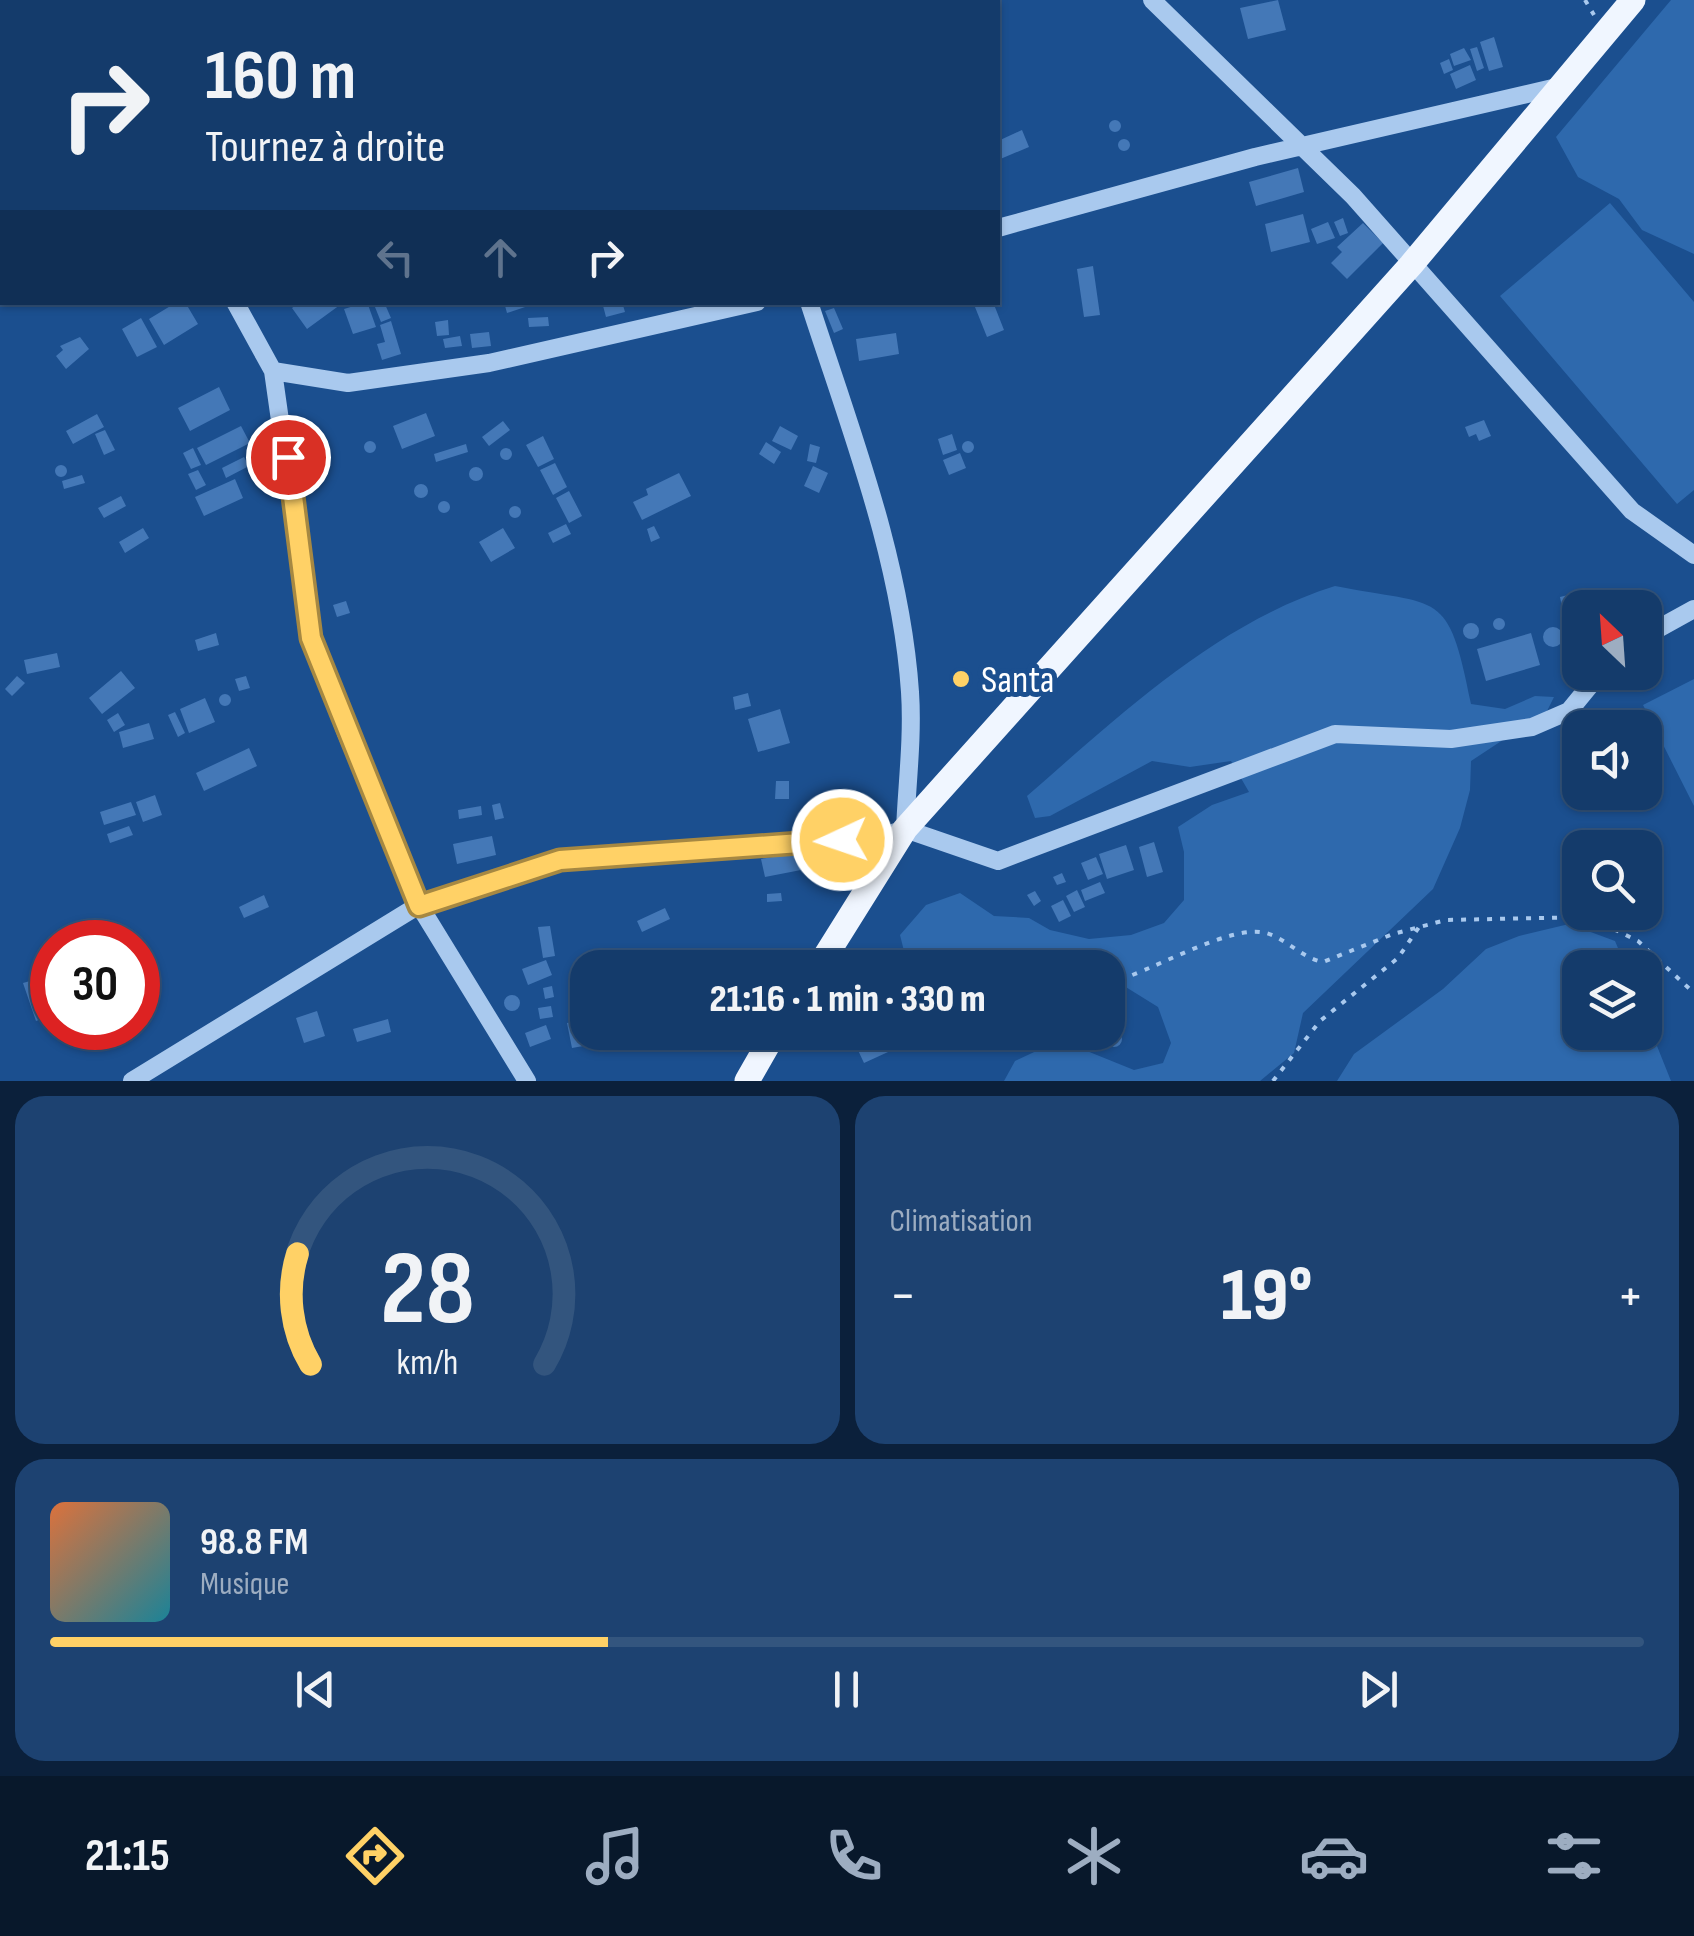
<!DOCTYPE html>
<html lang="fr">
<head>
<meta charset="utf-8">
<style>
  :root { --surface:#143b6b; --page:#1d4271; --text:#f1f3f6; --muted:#9dadc1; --line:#33557e; --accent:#ffd166 }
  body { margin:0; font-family:"Sofia Sans Condensed",sans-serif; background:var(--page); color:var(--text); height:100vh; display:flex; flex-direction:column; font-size:38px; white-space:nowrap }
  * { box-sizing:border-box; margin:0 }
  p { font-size:32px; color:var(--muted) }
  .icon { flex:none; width:55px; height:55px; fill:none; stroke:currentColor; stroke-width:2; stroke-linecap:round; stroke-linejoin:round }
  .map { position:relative; height:1081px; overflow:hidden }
  .panel { display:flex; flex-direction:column; gap:15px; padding:15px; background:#0b203b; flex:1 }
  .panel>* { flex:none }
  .guide { position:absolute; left:0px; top:0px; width:1000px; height:305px; box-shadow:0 2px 8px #0004,0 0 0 2px var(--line); background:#143b6b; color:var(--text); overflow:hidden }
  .needle { width:65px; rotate:335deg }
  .buttons { position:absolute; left:1562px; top:590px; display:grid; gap:20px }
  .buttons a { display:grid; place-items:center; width:100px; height:100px; border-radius:20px; background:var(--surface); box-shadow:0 2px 8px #0004,0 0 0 2px var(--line); font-size:50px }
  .speed { position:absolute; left:30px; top:920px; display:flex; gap:20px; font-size:50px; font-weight:700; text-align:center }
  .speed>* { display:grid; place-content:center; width:130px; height:130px; border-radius:50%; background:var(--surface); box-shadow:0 2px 8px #0004,0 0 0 2px var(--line); line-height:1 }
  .speed .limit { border:15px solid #d22; background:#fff; color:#111 }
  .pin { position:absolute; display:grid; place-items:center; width:85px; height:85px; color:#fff; margin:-42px; border:5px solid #fff; border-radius:50%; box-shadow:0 2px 10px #0007 }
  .me { position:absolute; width:110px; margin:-55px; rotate:267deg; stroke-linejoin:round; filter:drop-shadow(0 0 8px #0008) }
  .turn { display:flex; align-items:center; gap:35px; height:210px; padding:0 40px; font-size:45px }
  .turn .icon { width:130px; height:130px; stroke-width:2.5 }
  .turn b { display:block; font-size:70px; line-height:85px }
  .lanes { display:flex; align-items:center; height:95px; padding:0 40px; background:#0003; justify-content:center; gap:50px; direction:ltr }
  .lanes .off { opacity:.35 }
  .big { font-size:75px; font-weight:800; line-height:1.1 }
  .panel .tile { flex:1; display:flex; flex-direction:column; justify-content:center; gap:15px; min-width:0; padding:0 35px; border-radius:30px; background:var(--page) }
  .panel .dial { align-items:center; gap:0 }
  .dial svg { height:260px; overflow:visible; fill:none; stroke:var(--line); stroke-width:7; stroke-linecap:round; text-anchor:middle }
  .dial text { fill:var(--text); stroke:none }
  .song { display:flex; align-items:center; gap:30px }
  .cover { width:120px; height:120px; border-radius:15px; background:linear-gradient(135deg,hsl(20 70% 55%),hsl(190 70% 35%)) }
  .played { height:10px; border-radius:5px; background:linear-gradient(90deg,var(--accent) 35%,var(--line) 35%) }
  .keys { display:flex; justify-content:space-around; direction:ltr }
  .heat { display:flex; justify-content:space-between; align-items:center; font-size:55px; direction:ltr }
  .panel .tiles { flex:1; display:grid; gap:15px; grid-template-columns:1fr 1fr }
  .tile:last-child { grid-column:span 2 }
  .trip { position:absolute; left:570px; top:950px; width:555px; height:100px; border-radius:30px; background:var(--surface); box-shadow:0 2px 8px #0004,0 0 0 2px var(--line); font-weight:800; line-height:100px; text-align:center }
  .tab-bar { display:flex; height:160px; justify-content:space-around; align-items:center; background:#08182b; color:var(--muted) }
  .tab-bar .icon { width:70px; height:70px }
  .tab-bar .selected { color:var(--accent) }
  .tab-bar b { font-size:45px; color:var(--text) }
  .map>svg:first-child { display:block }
  .green { fill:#2e69ad }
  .building { fill:#4478b7 }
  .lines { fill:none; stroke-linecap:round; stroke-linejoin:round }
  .path { stroke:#a9c9ee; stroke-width:4; stroke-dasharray:5 8; stroke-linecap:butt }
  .minor { stroke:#a9c9ee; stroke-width:18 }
  .major { stroke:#f0f6ff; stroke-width:25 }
  .route-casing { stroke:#a68842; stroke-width:25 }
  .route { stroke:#ffd166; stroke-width:18 }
  .poi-dot { fill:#ffd166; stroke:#1b4f8f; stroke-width:4 }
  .labels { text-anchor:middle; stroke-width:10; stroke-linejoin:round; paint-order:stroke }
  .poi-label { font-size:38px; fill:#fff; stroke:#1b4f8f; text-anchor:start }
</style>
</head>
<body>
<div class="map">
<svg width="1694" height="1081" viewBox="0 0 1694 1081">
  <rect width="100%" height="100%" fill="#1b4f8f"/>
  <path class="green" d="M 1671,0 L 1694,0 L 1694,254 L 1642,230 L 1619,199 L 1578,177 L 1556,137 Z
    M 1610,203 L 1694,302 L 1694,490 L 1677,504 L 1500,296 Z
    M 1335,586 C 1441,607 1448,587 1471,704 L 1505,709 L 1535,696 L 1554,697 L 1547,711 L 1471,761 L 1470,790 L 1460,828 L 1433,889 L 1303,1013 L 1294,1053 L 1260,1081 L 1004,1081 L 1015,1061 L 1047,1046 L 1082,1049 L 1134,1070 L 1163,1063 L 1171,1043 L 1158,1007 L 1108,976 L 1108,968 L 908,967 L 900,935 L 926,905 L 960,893 L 994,916 L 1029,918 L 1050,930 L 1089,939 L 1131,935 L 1164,923 L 1184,900 L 1184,852 L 1178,827 L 1212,805 L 1249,792 L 1231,761 L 1190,767 L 1152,761 L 1050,816 L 1035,818 L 1027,796 C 1118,717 1216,623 1335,586 Z
    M 1694,679 L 1694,806 L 1643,705 Z
    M 1569,924 L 1615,941 L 1626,967 L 1580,968 L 1580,1032 L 1645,1032 L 1645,1016 L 1671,1081 L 1337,1081 L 1354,1054 L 1443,989 L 1486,949 L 1519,936 Z"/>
  <path class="building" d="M 1278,0 L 1286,30 L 1248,39 L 1240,8 Z
    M 1494,37 L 1503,67 L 1489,71 L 1480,42 Z
    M 1477,47 L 1484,68 L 1477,71 L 1470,49 Z
    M 1464,48 L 1471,60 L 1454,66 L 1450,54 Z
    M 1449,59 L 1453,70 L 1444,74 L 1440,63 Z
    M 1470,65 L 1476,80 L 1456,89 L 1450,74 Z
    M1109 126a6 6 0 1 1 12 0a6 6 0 1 1-12 0Z
    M 1022,130 L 1029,147 L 998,160 L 998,141 Z
    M1118 145a6 6 0 1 1 12 0a6 6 0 1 1-12 0Z
    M 1298,168 L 1304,192 L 1256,206 L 1249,182 Z
    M 1303,214 L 1310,242 L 1271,252 L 1265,224 Z
    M 1343,218 L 1348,233 L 1340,236 L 1334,222 Z
    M 1328,222 L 1335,238 L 1317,244 L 1311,229 Z
    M 1363,223 L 1383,243 L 1347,279 L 1331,263 L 1342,252 L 1337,247 Z
    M 1093,266 L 1100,315 L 1084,317 L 1077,269 Z
    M 177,302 L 185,302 L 198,324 L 164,345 L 149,319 Z
    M 300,302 L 344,302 L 307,329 L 292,308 Z
    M 367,302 L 376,327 L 353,334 L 344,309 Z
    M 373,302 L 384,302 L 391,318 L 381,322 Z
    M 504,302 L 537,302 L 537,303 L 507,313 Z
    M 602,302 L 622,302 L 625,312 L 606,317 Z
    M 973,302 L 993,302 L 1004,330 L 987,337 Z
    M 834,308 L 843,329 L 834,333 L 825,311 Z
    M 548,317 L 549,326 L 529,327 L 528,318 Z
    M 141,318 L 157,347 L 137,357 L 122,329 Z
    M 448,320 L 449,335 L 437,336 L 435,322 Z
    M 391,321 L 401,354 L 382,360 L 377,344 L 385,342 L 380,325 Z
    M 489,332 L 491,346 L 472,348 L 470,334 Z
    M 896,333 L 899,354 L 859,361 L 856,339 Z
    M 460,336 L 462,346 L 445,348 L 443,339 Z
    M 80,337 L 89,349 L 66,369 L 56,356 L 63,350 L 60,346 Z
    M 219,387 L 230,410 L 190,431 L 178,408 Z
    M 426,413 L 435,436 L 402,449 L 393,426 Z
    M 97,414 L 104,427 L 73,444 L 66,431 Z
    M 1484,420 L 1491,436 L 1479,441 L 1476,434 L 1469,437 L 1465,427 Z
    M 503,421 L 510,430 L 489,446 L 482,437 Z
    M 241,426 L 250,443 L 206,465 L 197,448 Z
    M 780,426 L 798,436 L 791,450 L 772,441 Z
    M 105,430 L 115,450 L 104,455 L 95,434 Z
    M 952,434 L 957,450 L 943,455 L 938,439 Z
    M 543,436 L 554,459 L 538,467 L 526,445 Z
    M364 447a6 6 0 1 1 12 0a6 6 0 1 1-12 0Z
    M962 447a6 6 0 1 1 12 0a6 6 0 1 1-12 0Z
    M 766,442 L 781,452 L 774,464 L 759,454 Z
    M 466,444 L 468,452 L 436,462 L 434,454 Z
    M 810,444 L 820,447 L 816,463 L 807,461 Z
    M 193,448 L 201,465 L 191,469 L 183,453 Z
    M500 454a6 6 0 1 1 12 0a6 6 0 1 1-12 0Z
    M 960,453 L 966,468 L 949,475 L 943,460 Z
    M 244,457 L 249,466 L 226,478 L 222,468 Z
    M 555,463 L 567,487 L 553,495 L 540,470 Z
    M55 471a6 6 0 1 1 12 0a6 6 0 1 1-12 0Z
    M 813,466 L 828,473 L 819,493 L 804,486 Z
    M469 474a7 7 0 1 1 14 0a7 7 0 1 1-14 0Z
    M 198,470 L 206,485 L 196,490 L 188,474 Z
    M 679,473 L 691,496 L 642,520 L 633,502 L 648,495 L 646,489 Z
    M 82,475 L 85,483 L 64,489 L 62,481 Z
    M 235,479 L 243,498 L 204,516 L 195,497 Z
    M414 491a7 7 0 1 1 14 0a7 7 0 1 1-14 0Z
    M 569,491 L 582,516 L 569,523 L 556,498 Z
    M 121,496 L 126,506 L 104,518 L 98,508 Z
    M438 507a6 6 0 1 1 12 0a6 6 0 1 1-12 0Z
    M509 512a6 6 0 1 1 12 0a6 6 0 1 1-12 0Z
    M 566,524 L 571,534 L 553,543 L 548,533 Z
    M 654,526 L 660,538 L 651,542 L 647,529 Z
    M 143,528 L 149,538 L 125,553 L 119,542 Z
    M 503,528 L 515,548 L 491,562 L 479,542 Z
    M 1568,595 L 1572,615 L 1564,617 L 1560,597 Z
    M 346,601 L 350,613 L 337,617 L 333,605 Z
    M1493 624a6 6 0 1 1 12 0a6 6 0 1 1-12 0Z
    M1463 631a8 8 0 1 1 16 0a8 8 0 1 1-16 0Z
    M1543 637a10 10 0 1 1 20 0a10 10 0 1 1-20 0Z
    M 216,633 L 219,645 L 198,651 L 195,640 Z
    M 1531,633 L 1540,665 L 1486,681 L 1477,649 Z
    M 57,653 L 60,667 L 27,674 L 24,660 Z
    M 121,671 L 135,688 L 102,714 L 89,698 Z
    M 17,676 L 25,683 L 12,696 L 5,689 Z
    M 246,676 L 250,688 L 239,691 L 235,679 Z
    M 748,693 L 751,706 L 735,710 L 733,697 Z
    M219 700a6 6 0 1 1 12 0a6 6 0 1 1-12 0Z
    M 205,698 L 215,722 L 189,733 L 180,709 Z
    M 780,709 L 790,743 L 758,752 L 748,719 Z
    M 175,712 L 185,733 L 178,737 L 168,715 Z
    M 118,713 L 125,725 L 114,732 L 107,720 Z
    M 149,723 L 154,739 L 123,748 L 119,732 Z
    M 249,748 L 257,766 L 204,791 L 196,773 Z
    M 776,781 L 789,781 L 789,799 L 775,799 Z
    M 155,795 L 162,815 L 143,822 L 136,802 Z
    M 131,802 L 136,815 L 104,825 L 100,812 Z
    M 500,803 L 504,818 L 495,820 L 492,805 Z
    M 481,806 L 482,815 L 459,819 L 458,810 Z
    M 129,826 L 133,835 L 110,843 L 107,834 Z
    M 492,836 L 496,855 L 457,864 L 453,844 Z
    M 1154,842 L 1163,872 L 1147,877 L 1139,847 Z
    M 1126,845 L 1134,870 L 1107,879 L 1099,854 Z
    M 798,853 L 801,870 L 765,877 L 761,859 Z
    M 1096,857 L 1103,874 L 1088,880 L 1081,863 Z
    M 1062,873 L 1066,882 L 1057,885 L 1053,877 Z
    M 1100,882 L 1105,893 L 1085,901 L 1081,890 Z
    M 1077,890 L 1085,907 L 1074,912 L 1066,896 Z
    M 1035,891 L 1041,901 L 1034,906 L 1027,895 Z
    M 781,893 L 782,901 L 767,902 L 767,894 Z
    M 264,895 L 269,907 L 244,918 L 239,907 Z
    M 1063,900 L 1071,916 L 1059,922 L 1051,906 Z
    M 665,908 L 670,919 L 642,932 L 637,921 Z
    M 550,926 L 555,956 L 543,958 L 538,927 Z
    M 52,951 L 52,968 L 49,969 L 43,955 Z
    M 546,960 L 552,975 L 528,985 L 522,969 Z
    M 37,979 L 50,1016 L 36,1021 L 23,983 Z
    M 552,986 L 554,997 L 545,999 L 543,988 Z
    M504 1003a8 8 0 1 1 16 0a8 8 0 1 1-16 0Z
    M 551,1006 L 553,1017 L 540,1019 L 538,1008 Z
    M1107 1014a7 7 0 1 1 14 0a7 7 0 1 1-14 0Z
    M 317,1011 L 325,1036 L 304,1043 L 296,1018 Z
    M 388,1019 L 391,1032 L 357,1042 L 353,1029 Z
    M 583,1020 L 589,1045 L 572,1048 L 567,1023 Z
    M 546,1025 L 551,1039 L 530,1047 L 525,1033 Z
    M1106 1039a8 8 0 1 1 16 0a8 8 0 1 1-16 0Z
    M 886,1032 L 893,1032 L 899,1047 L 864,1063 L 856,1046 Z"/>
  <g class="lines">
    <path class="path" d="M 1585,0 L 1594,15
      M 980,2 L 980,0
      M 1108,983 C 1148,974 1230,923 1266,933 C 1287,939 1302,958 1323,962 L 1393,934 L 1446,920 L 1589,917 L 1638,941 L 1694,993
      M 1273,1081 L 1320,1021 L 1398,958 L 1419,927"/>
    <path class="minor" d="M 755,0 L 755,2
      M 1152,0 L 1353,196 L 1632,511 L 1694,555
      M 99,2 L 103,0
      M 0,90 L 2,87
      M 0,157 L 2,159
      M 998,228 L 1255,157 L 1557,87
      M 235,302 L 273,371 L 311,639 L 346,733 L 419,905 L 527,1081
      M 809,302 C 850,429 901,558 910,692 C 913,737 907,784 905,829
      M 273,371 L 348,383 L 489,363 L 757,302
      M 1645,636 L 1694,609
      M 132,1081 L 419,905 L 561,860 L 873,839 L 905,829 L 998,861 L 1335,734 L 1451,739 L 1532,727 L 1569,711 L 1601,672"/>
    <path class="major" d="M 818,968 L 905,829 L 1411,265 L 1633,0
      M 747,1081 L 775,1032"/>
  </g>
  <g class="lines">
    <g class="route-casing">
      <path id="route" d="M 288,457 L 311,638 L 419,906 L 560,860 L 842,840"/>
    </g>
    <use href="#route" class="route"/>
  </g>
  <circle class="poi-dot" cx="961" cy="679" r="10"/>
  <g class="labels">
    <g class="poi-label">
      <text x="981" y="692">Santa</text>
    </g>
  </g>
</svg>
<div class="buttons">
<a><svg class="needle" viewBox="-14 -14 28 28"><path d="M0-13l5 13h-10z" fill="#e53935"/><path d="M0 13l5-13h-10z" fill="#9dadc1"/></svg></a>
<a><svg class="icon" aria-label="sound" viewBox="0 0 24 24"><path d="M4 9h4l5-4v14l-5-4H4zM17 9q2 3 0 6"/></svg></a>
<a><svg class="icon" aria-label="search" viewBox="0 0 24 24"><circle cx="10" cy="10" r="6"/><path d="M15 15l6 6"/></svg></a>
<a><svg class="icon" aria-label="layers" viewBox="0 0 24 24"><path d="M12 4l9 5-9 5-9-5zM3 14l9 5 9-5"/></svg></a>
</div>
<div class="speed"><div class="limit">30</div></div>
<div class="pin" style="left:288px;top:457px;background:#d93025"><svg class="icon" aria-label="arrive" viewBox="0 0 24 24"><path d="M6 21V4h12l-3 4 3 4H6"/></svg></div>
<svg class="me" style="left:842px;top:840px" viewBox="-20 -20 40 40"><circle r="17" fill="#ffd166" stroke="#fff" stroke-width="3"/><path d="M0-11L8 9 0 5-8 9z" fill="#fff"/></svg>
<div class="trip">21:16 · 1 min · 330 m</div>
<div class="guide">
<div class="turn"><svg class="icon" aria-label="right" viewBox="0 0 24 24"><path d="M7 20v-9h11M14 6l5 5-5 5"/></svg><div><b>160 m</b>Tournez à droite</div></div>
<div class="lanes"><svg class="icon off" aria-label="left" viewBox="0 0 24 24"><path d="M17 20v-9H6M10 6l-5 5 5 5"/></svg><svg class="icon off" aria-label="ahead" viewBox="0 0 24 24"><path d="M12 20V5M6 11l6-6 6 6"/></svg><svg class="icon" aria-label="right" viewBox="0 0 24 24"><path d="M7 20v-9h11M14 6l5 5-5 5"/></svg></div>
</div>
</div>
<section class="panel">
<div class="tiles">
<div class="tile dial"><svg viewBox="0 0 100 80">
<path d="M14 69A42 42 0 1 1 86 69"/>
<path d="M14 69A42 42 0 0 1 10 35" stroke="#ffd166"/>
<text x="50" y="56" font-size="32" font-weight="700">28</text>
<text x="50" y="72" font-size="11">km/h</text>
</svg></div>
<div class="tile"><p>Climatisation</p>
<div class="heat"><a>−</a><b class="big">19°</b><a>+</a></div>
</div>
<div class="tile">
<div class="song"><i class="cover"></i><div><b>98.8 FM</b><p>Musique</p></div></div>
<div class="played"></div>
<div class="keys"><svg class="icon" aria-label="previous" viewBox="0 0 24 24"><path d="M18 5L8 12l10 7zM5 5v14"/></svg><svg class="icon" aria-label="pause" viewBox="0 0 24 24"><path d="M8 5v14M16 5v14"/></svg><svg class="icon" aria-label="next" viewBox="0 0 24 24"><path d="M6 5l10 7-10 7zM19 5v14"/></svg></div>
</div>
</div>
</section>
<nav class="tab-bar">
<b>21:15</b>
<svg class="icon selected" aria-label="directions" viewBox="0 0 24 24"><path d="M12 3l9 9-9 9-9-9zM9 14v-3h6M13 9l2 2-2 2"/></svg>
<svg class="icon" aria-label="music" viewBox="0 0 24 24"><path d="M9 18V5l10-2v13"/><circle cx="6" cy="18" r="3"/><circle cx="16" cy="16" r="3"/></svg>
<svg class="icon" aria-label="phone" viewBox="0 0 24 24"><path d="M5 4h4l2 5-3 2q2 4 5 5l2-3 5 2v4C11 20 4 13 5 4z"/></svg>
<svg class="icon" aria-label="climate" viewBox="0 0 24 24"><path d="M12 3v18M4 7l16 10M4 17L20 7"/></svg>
<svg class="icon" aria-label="car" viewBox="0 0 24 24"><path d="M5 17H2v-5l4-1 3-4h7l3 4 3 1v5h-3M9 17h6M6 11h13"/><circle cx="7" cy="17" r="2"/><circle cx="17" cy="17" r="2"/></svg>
<svg class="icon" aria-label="filters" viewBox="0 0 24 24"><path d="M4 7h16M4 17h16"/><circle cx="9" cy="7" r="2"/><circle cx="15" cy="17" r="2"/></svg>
</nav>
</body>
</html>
